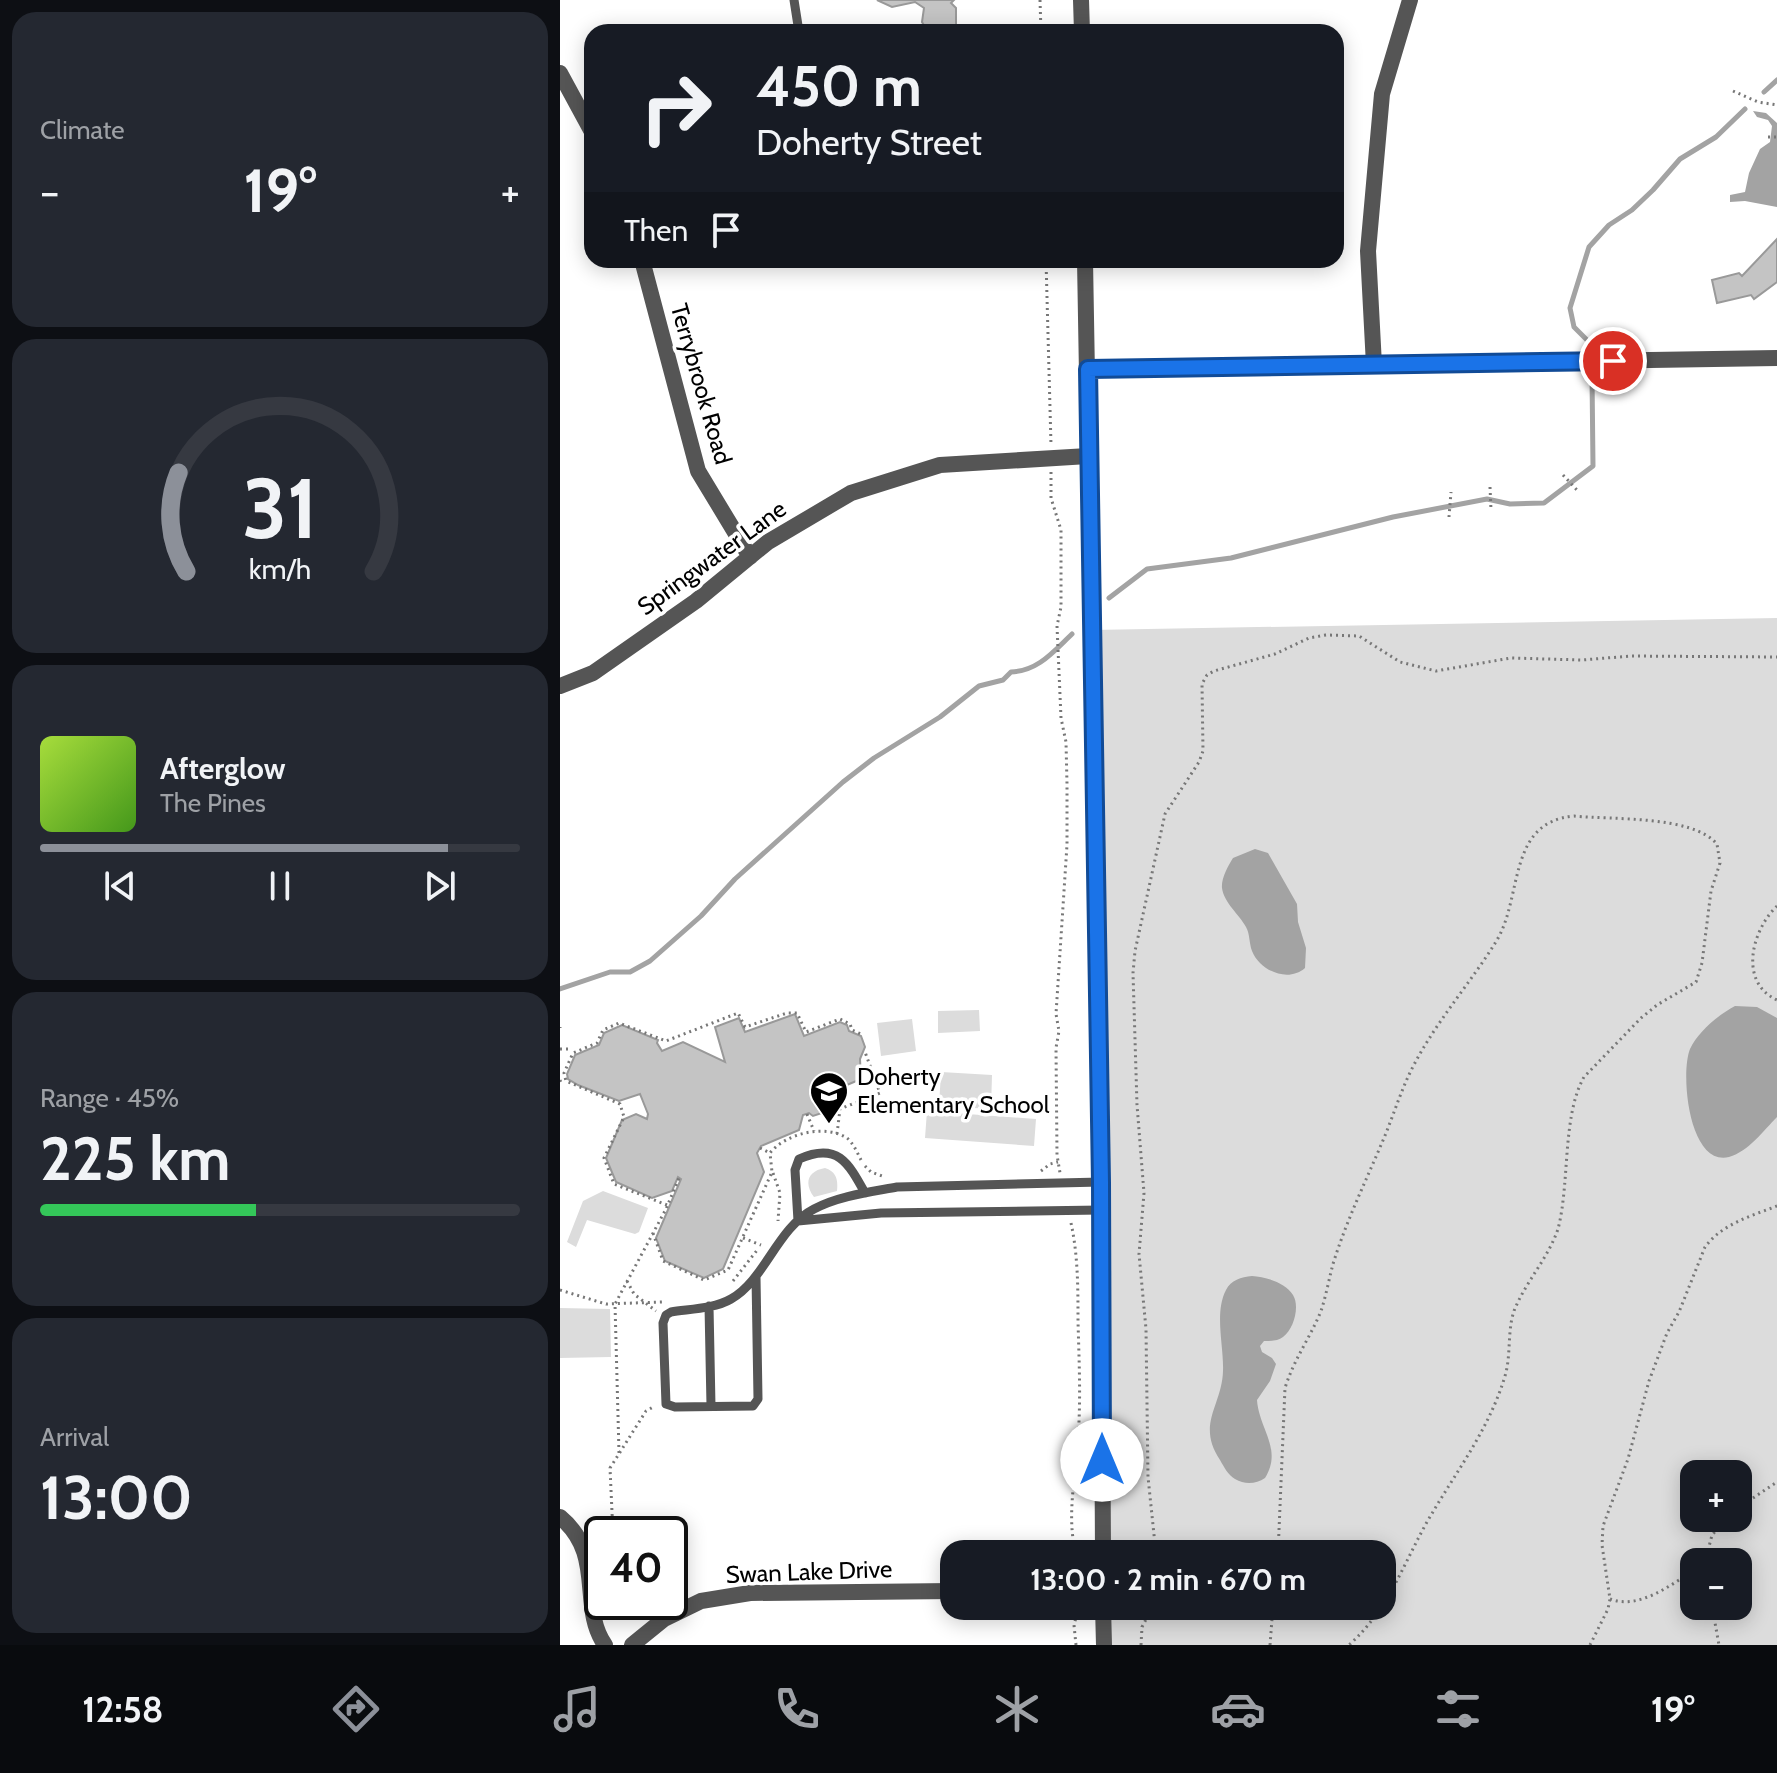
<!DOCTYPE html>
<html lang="en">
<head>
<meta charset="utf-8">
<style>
  :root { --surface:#171b24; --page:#242831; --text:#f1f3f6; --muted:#9ea1a6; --line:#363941; --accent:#8c9099 }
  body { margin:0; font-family:Cabin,sans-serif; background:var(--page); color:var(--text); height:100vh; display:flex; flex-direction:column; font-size:30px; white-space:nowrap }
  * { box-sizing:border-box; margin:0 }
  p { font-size:26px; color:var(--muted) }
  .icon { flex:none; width:44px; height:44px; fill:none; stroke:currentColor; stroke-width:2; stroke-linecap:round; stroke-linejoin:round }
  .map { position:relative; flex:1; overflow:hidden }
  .panel { display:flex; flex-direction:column; gap:12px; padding:12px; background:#0d0f14; width:560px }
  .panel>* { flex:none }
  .top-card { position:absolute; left:24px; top:24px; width:760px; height:244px; border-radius:24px; box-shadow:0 4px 20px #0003; background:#171b24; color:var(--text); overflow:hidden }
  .buttons { position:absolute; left:1120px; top:1460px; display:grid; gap:16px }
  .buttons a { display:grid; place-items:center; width:72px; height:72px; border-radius:16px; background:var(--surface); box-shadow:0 4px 20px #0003; font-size:40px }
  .speed { position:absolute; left:24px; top:1516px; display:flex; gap:16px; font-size:40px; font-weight:700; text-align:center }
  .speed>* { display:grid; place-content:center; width:104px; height:104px; border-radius:50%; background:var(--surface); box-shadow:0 4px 20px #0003; line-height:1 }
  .speed .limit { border:4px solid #111; border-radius:12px; background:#fff; color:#111 }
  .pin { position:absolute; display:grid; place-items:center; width:68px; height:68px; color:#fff; margin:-34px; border:4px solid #fff; border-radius:50%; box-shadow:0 2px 8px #0007 }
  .me { position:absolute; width:88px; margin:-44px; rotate:0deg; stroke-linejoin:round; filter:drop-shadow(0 0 6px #0008) }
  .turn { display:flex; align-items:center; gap:28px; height:168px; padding:0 40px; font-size:36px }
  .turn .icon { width:104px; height:104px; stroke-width:2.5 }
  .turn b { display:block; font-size:56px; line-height:68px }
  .then { display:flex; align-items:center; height:76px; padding:0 40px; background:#0003; gap:16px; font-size:30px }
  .big { font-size:60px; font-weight:700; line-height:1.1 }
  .panel .tile { flex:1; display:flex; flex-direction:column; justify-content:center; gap:12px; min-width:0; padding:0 28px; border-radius:24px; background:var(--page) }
  .panel .dial { align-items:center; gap:0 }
  .dial svg { height:208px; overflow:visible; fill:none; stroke:var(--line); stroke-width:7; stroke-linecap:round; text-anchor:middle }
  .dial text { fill:var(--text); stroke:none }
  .song { display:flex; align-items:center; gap:24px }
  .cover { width:96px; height:96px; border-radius:12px; background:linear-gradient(135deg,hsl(80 70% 55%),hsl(100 70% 35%)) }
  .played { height:8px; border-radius:4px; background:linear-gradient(90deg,var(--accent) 85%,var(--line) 85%) }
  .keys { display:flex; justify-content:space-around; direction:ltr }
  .heat { display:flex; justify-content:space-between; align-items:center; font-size:44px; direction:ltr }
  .charge { height:12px; border-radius:6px; background:linear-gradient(90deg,#34c759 45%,var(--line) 0) }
  .trip { position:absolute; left:380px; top:1540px; width:456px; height:80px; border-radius:24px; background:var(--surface); box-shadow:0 4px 20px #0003; font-weight:700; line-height:80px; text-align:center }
  .dock { display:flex; height:128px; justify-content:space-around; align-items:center; background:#090b0e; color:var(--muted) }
  .dock .icon { width:56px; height:56px }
  .dock .selected { color:var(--accent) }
  .dock b { font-size:36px; color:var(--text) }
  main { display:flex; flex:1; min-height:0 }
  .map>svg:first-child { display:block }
  .green { fill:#dcdcdc; fill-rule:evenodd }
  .water { fill:#a3a3a3 }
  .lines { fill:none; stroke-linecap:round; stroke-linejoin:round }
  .stream { stroke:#a3a3a3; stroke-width:5 }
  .building { fill:#c4c4c4; stroke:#999; stroke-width:2 }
  .path { stroke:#777; stroke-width:3; stroke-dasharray:2 4; stroke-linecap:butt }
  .service { stroke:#555; stroke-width:9 }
  .minor { stroke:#555; stroke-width:16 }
  .tertiary { stroke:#555; stroke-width:16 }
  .route-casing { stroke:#114b97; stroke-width:20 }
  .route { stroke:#1a73e8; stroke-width:14 }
  .labels { text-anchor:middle; stroke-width:7; stroke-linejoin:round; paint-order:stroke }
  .street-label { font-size:24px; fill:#000; stroke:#fff }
  .poi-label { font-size:24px; fill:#000; stroke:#fff; text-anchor:start }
</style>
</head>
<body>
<main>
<section class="panel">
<div class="tile"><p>Climate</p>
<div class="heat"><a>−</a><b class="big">19°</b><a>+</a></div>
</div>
<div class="tile dial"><svg viewBox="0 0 100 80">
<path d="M14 69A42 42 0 1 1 86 69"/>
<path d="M14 69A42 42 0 0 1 11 31" stroke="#8c9099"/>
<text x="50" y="56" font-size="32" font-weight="700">31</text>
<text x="50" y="72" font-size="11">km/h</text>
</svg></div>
<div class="tile">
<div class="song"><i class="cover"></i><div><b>Afterglow</b><p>The Pines</p></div></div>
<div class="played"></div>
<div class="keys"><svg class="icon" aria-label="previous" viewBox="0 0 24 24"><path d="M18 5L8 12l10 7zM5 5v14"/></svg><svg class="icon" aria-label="pause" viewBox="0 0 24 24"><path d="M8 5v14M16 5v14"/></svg><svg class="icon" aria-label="next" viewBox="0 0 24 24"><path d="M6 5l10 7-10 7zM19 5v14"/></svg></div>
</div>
<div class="tile"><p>Range · 45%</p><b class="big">225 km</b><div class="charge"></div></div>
<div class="tile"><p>Arrival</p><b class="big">13:00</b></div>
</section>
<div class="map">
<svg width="1217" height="1645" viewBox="0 0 1217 1645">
  <rect width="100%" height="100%" fill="#fff"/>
  <path class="green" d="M 1217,618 L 1217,1645 L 549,1645 L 548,1606 L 822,1606 L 822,1554 L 547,1554 L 532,630 ZM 1134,1474 L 1178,1474 L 1178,1518 L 1134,1518 ZM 1134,1562 L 1178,1562 L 1178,1606 L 1134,1606 Z
    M 419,1010 L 420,1031 L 378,1033 L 378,1011 Z
    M 352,1019 L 356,1051 L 321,1056 L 317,1023 Z
    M 381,1072 L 432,1075 L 431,1109 L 379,1106 Z
    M 367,1111 L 476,1119 L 474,1146 L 365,1138 Z
    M 265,1168 C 277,1172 278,1180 277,1191 L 254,1197 C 244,1184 247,1171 265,1168 Z
    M 43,1191 L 88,1208 L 79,1232 L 75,1234 L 27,1220 L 16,1247 L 7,1242 L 23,1201 Z
    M 0,1308 L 50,1309 L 51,1357 L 0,1358 Z"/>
  <path class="water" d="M 1193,111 L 1206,113 L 1217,123 L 1217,207 L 1185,201 L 1170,202 L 1170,195 L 1185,192 L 1189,173 L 1200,149 L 1210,142 L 1212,126 L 1208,120 L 1197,117 Z
    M 695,849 L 708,853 L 737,904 L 738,922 L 746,948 L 745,968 C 728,983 700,971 692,951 C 689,943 690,934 686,927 C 679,914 664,903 662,888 C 661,879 668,866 673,858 Z
    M 1175,1006 L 1197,1007 L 1217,1018 L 1217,1117 C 1203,1131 1189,1151 1169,1157 C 1129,1167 1120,1074 1130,1049 C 1138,1032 1158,1015 1175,1006 Z
    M 692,1276 C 705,1277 725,1282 733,1295 C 740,1306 734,1329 723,1337 C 718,1341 711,1341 704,1341 L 700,1346 L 702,1352 L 712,1358 L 716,1364 L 710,1381 L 697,1400 C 699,1429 723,1449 705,1478 C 696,1484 685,1485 675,1479 C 668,1475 664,1467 660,1460 C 636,1424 662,1406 663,1371 C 664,1346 654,1313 666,1290 C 671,1280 681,1277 692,1276 Z"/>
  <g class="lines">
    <path class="stream" d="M 1204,92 L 1217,80
      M 1030,343 L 1014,327 L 1010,308 L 1029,247 L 1049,225 L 1072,210 L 1093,190 L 1120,159 L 1156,137 L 1185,109
      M 549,598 L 587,569 L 671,558 L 833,517 L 927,499 L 950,504 L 984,503 L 1033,466 L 1032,376
      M 0,989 L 50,972 L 70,972 L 90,961 L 141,916 L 175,879 L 283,782 L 314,758 L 380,717 L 419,686 L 443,680 L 451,672 C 478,671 493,652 512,634"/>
  </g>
  <path class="building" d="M 317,0 L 394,0 L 391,3 L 396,8 L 396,24 L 390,32 L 368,32 L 362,22 L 364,8 L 355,2 L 332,7 Z
    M 1217,239 L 1217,282 L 1194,299 L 1191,295 L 1157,303 L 1152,280 L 1179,273 L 1182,276 Z
    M 235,1014 L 244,1036 L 280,1022 L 287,1025 L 289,1031 L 301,1036 L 305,1047 L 300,1059 L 301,1079 L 275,1090 L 270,1084 L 258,1088 L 266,1108 L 265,1112 L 253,1116 L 249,1113 L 243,1115 L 239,1130 L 201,1146 L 197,1153 L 204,1172 L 163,1269 L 144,1278 L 105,1261 L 96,1238 L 121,1179 L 118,1177 L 112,1191 L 92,1198 L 56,1182 L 46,1158 L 62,1120 L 76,1114 L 87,1119 L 88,1114 L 80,1094 L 59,1101 L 18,1085 L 8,1079 L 7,1074 L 15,1055 L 39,1045 L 44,1033 L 62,1025 L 98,1040 L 97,1043 L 102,1051 L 123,1042 L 165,1062 L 155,1027 L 179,1018 L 185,1032 Z"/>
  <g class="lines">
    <path class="path" d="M 480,0 L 481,32
      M 1173,91 L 1198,102 L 1217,105
      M 1208,137 L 1217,137
      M 486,260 L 491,445
      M 491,472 L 491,498 L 501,530 L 501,607 L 497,626 L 501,718 L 506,742 L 507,784 L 507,845 L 496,1014 L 499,1031 L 496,1048 L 497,1155 L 500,1173
      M 1003,475 L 1017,490
      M 930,487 L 931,510
      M 889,517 L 891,492
      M 1217,906 C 1192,930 1178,982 1217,1000
      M 0,1028 L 0,1027
      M 0,1049 L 10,1049
      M 0,1080 L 2,1085
      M 247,1114 L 254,1131
      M 277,1134 L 280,1109 L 320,1093 L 305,1052
      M 200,1148 L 210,1153
      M 305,1166 L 311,1172 L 322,1176
      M 481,1171 L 490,1164 L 498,1162
      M 213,1173 L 220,1193 L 218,1221
      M 107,1205 L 54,1184 L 44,1158 L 64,1117 L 60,1104 L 6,1081 L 4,1073 L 13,1053 L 37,1043 L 43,1030 L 59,1023 L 106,1041 L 178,1013 L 185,1027 L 227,1013 L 237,1013 L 246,1032 L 280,1019 L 290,1024 L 292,1030 L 301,1034
      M 511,1223 C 518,1255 518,1288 518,1321 C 519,1360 521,1399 518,1438 C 516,1476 506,1516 516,1554
      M 93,1233 L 103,1261 L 144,1280 L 168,1270 L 212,1172 L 210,1153 C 226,1133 265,1124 287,1138 C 293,1143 297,1152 301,1160
      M 183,1238 L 201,1245
      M 67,1281 L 74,1294 L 96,1311
      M 173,1281 L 198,1249
      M 0,1290 L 46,1304 L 102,1302
      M 59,1453 L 55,1304 L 106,1209 L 119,1178
      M 1178,1508 L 1217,1482
      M 53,1534 L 50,1468 L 86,1411 L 95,1406
      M 596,1554 L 588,1477 L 586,1329 L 579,1254 L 584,1193 L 577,1105 L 573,973 L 575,951 L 605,814 L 639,762 L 643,751 L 642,684 L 647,675 L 654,671 L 715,654 L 749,638 L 766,635 L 799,636 L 840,662 L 876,671 L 951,658 L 1022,660 L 1071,656 L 1217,657
      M 718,1554 L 725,1388 C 734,1359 750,1338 761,1311 C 766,1296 769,1279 773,1264 C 786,1222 804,1185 821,1145 C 833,1118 841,1088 856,1061 C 879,1018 912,981 937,940 C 963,896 947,822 1014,816 C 1052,820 1132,815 1157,844 L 1160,863 L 1151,891 L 1142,963 L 1136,982 L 1097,1005 L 1081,1018 L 1024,1077 C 1002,1116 1010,1183 998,1229 C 989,1256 969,1278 957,1304 C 946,1325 952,1353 945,1376 C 929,1430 895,1473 867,1522 C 843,1565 828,1610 789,1645
      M 1145,1562 L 1152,1535 L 1167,1518
      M 1050,1599 C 1079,1610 1111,1585 1134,1570
      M 1152,1606 L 1159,1645
      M 516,1645 L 514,1625 L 519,1606
      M 581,1645 L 582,1627 L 593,1606
      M 710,1645 L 713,1606
      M 1030,1645 L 1048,1609 L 1050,1599 L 1042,1545 L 1043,1526 L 1068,1459 L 1089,1381 L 1107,1333 L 1119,1312 L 1145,1247 C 1162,1224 1191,1216 1217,1206"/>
    <path class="service" d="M 234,0 L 239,32
      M 238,1221 L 321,1213 L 541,1210
      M 238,1221 L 235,1170 L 239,1159 C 277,1142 288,1162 305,1193
      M 196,1277 L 198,1399 L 193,1406 L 115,1407 L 106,1404 L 103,1323 L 106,1315 L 111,1312 C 129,1309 154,1309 171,1299 C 205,1280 217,1228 254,1209 C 278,1196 310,1192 337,1187 L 541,1182
      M 149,1306 L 151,1406"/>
    <path class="minor" d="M 0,73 L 32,132
      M 82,260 L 138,471 L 190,557
      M 814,365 L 808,251 L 822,94 L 850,0
      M 528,369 L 1217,358
      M 0,686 L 33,673 L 136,601 L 208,542 L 291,493 L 380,465 L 528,456
      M 0,1517 C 46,1555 18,1606 45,1645
      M 72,1645 L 104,1619 L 141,1601 L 190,1593 L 394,1591"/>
    <path class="tertiary" d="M 521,0 L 522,32
      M 525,260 L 541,1182 L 543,1554
      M 543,1606 L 544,1645"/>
  </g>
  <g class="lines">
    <g class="route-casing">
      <path id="route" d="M 542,1460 L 541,1182 L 528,369 L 1053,361"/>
    </g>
    <use href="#route" class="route"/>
  </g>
  <defs>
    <g id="school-pin" transform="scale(2)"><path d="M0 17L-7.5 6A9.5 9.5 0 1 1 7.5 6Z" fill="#000" stroke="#fff"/><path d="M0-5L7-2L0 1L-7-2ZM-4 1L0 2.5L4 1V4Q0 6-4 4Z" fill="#fff"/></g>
  </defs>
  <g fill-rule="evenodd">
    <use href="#school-pin" x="269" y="1091"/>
  </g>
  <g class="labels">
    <g class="street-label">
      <text transform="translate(141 384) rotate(74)" y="8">Terrybrook Road</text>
      <text transform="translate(152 558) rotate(-36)" y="8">Springwater Lane</text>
      <text transform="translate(249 1572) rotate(-2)" y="8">Swan Lake Drive</text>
    </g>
    <g class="poi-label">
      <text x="297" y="1085">Doherty<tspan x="297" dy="28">Elementary School</tspan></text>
    </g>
  </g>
</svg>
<div class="buttons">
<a>+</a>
<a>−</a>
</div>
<div class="speed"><div class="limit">40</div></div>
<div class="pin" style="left:1053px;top:361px;background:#d93025"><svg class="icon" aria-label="arrive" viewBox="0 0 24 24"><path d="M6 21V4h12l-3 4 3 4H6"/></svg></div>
<svg class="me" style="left:542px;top:1460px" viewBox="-20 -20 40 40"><circle r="19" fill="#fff"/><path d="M0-13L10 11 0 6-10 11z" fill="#1a73e8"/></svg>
<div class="trip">13:00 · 2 min · 670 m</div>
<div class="top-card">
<div class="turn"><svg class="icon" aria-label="right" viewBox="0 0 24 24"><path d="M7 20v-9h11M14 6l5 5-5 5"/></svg><div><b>450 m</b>Doherty Street</div></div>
<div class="then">Then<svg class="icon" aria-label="arrive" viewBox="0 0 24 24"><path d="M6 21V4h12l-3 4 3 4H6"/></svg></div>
</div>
</div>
</main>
<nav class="dock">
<b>12:58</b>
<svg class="icon selected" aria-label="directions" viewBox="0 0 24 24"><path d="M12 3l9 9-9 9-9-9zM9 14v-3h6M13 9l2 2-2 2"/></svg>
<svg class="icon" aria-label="music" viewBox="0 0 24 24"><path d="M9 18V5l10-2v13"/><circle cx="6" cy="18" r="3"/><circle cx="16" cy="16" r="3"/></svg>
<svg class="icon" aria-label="phone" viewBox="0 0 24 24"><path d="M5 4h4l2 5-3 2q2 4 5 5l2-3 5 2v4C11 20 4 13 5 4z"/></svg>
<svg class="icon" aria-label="climate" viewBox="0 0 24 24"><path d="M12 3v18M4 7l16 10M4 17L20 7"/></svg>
<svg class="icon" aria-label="car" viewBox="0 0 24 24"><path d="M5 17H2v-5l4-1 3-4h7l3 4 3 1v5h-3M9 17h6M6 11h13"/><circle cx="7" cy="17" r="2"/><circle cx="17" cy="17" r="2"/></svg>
<svg class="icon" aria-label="filters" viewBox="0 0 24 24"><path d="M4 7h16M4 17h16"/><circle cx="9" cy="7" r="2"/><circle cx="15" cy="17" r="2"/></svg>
<b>19°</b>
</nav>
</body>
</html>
